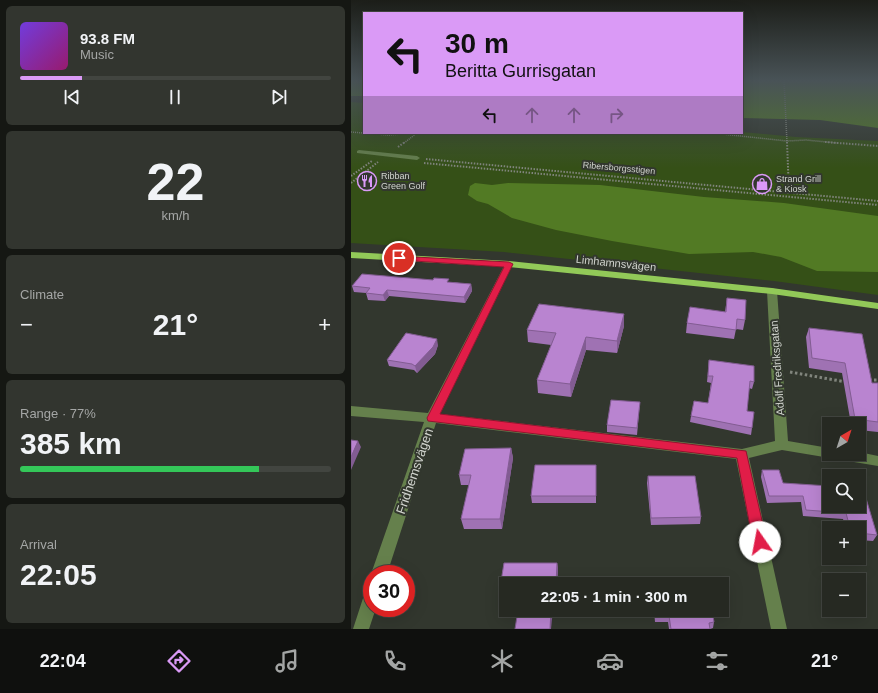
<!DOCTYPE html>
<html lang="en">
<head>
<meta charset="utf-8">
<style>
  :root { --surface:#262922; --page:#32352f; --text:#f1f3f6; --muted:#a4a6a5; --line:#424540; --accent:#da9af6 }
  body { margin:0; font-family:Arial,sans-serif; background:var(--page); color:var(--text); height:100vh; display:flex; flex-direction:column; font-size:15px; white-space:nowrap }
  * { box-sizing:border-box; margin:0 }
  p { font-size:13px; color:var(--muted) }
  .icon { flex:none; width:22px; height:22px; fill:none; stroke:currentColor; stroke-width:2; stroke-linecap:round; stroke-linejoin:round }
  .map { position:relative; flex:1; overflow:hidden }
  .drawer { display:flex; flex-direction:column; gap:6px; padding:6px; background:#151713; width:351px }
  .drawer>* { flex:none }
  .banner { position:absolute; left:12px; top:12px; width:380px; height:122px; border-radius:0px; box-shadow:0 4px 16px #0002,0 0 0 1px var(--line); background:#da9af6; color:#111; overflow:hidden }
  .needle { width:26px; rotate:39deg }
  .controls { position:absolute; left:471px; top:417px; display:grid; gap:8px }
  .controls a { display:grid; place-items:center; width:44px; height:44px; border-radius:0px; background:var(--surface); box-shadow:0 4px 16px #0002,0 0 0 1px var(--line); font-size:20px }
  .speed { position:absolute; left:12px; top:565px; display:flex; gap:8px; font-size:20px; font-weight:700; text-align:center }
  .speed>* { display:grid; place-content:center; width:52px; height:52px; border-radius:50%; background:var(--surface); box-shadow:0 4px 16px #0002,0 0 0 1px var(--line); line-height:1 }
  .speed .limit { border:6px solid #d22; background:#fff; color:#111 }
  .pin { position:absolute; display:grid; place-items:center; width:34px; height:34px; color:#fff; margin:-17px; border:2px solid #fff; border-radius:50%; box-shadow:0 1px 4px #0007 }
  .me { position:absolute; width:44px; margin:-22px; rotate:348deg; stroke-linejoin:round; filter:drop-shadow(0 0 3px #0008) }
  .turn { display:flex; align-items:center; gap:14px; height:84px; padding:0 16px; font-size:18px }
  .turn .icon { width:52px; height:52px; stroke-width:2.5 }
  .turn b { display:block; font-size:28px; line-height:34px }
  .lanes { display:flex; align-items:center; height:38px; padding:0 16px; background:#0003; justify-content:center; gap:20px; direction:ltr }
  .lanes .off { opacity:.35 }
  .big { font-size:30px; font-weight:700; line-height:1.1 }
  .drawer .widget { flex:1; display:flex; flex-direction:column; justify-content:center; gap:6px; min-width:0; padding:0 14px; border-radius:6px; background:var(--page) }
  .drawer .dial { align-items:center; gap:0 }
  .dial b { font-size:52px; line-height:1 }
  .song { display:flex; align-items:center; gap:12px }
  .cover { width:48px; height:48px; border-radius:6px; background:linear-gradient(135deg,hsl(260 70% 55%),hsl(320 70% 35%)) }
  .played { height:4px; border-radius:2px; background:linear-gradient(90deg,var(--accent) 20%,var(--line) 20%) }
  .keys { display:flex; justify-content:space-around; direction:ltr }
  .heat { display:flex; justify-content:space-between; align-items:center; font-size:22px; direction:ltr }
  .charge { height:6px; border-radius:3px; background:linear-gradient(90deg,#34c759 77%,var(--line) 0) }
  .trip { position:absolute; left:148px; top:577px; width:230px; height:40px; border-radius:0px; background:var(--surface); box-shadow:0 4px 16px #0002,0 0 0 1px var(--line); font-weight:700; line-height:40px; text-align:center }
  .menu { display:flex; height:64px; justify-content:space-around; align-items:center; background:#0f100e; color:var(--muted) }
  .menu .icon { width:28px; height:28px }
  .menu .active { color:var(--accent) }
  .menu b { font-size:18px; color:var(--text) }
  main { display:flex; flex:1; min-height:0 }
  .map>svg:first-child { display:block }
  .green { fill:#355017 }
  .water { fill:#527a24 }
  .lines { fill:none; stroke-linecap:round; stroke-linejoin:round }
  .path-far2 { stroke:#81857d; stroke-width:1.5; stroke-dasharray:1 1; stroke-linecap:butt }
  .path-far1 { stroke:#81857d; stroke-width:2; stroke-dasharray:1.5 1.5; stroke-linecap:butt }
  .path { stroke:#81857d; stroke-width:3; stroke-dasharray:2.5 2.5; stroke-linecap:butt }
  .minor { fill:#65804c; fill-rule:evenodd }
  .major { fill:#92c958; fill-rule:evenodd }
  .wall { fill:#9f72b3 }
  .shaded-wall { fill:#825c92 }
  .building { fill:#b984d0; stroke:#825c92 }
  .route { fill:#e11d48; stroke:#92132f }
  .labels { text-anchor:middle; stroke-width:4; stroke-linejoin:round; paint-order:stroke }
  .far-street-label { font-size:9px; fill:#d1d4ce; stroke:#32372e }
  .far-poi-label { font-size:9px; fill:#d1d4ce; stroke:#32372e; text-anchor:start }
  .street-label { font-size:11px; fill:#d1d4ce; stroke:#32372e }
  .near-street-label { font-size:13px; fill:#d1d4ce; stroke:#32372e }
</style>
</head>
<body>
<main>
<section class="drawer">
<div class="widget">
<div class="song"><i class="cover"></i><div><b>93.8 FM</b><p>Music</p></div></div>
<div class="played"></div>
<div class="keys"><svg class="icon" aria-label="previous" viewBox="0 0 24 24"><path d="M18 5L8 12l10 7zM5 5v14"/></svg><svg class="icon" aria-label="pause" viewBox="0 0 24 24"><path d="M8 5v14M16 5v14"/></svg><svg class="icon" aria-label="next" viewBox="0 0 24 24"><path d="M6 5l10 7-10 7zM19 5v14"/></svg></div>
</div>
<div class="widget dial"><b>22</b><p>km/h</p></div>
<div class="widget"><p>Climate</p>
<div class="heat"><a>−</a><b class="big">21°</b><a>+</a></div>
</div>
<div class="widget"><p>Range · 77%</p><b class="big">385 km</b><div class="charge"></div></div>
<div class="widget"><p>Arrival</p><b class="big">22:05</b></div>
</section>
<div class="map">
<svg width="527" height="629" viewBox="0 0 527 629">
  <rect width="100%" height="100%" fill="#32372e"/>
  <path class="green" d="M 0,102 L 13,103 L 13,133 L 391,132 L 445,137 L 527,141 L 527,295 L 423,281 L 153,252 L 0,243 Z"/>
  <path class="water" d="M 0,80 L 13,80 L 13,96 L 0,96 Z
    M 391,80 L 527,80 L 527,128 L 469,120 L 391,118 Z
    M 124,183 L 141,185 L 157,183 L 249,185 L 353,197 L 433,203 L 527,216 L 527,272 L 466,271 L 430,257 L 402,252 L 338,254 L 261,241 L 205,230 L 161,218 L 137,204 L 126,201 L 117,195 L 119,186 Z"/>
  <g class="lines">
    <path class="path-far2" d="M 433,80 L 436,143
      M 0,132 L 37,135 L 68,133
      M 361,133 L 436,141 L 455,140 L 486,143
      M 53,143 L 66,133"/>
    <path class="path-far1" d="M 436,142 L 438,192
      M 474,142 L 527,146
      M 47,147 L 54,142
      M 75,159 L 527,201
      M 73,163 L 527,205
      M 0,176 L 21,161
      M 0,183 L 27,162"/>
    <path class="path" d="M 439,372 L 495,382
      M 518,380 L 527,380"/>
    <path class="minor" d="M 8,150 L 66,156 L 69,158 L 66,160 L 6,153 L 6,151 Z
      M 158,261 L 162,264 L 89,414 L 391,449 L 424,441 L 416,291 L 421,288 L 424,289 L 426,291 L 437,441 L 478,448 L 478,454 L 508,454 L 508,452 L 527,456 L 527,466 L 431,450 L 398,458 L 436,629 L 420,629 L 385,459 L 85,423 L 36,574 L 21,574 L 21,576 L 20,574 L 73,422 L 0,416 L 0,406 L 77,413 L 154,264 Z
      M 21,587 L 21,608 L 25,608 L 18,629 L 2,629 L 15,589 Z"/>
    <path class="major" d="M 0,252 L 158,261 L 421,288 L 527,303 L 527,309 L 421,294 L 158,267 L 0,258 Z"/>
  </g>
  <path class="wall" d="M 99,282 L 120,284 L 121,291 L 114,303 L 38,296 L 34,301 L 17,300 L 15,293 L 3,292 L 1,286 Z
    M 376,298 L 394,320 L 392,330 L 385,329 L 383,339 L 335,333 L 336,323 L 374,312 Z
    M 273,314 L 273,326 L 266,353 L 235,350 L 220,397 L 187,393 L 186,380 L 200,345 L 177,342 L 176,330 Z
    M 458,328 L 521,383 L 527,383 L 527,432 L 508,430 L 508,424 L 500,424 L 491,373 L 458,368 L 455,337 Z
    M 87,345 L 84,354 L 66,373 L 63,370 L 38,366 L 36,360 Z
    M 358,360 L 403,382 L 401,389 L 398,388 L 396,411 L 401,428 L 400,435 L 339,422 L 340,416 L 357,403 L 360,383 L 356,382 Z
    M 289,402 L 286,435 L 256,432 L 256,425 Z
    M 160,448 L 162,458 L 151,529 L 113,529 L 110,519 L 118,485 L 110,485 L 108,475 Z
    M 245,465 L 245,503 L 181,503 L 180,496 Z
    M 411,470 L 432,483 L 508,506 L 526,535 L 522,541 L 508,540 L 508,528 L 495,528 L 492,519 L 452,516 L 450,502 L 416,503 L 410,477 Z
    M 297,476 L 350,517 L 349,524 L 300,525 L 296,483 Z
    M 153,563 L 206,563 L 207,569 L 206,584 L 155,584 L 155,600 L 150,600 L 148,594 Z
    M 303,610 L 361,610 L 363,622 L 362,628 L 359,629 L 318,629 L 317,622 L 304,622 Z"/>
  <path class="shaded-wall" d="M 120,284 L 121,291 L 114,303 L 113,297 Z
    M 36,290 L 38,296 L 34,301 L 32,295 Z
    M 273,314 L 273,326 L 266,353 L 266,341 Z
    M 235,337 L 235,350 L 220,397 L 219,384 Z
    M 86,339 L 87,345 L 84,354 L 66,373 L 64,366 Z
    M 7,441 L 10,447 L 0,470 L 0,457 Z
    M 160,448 L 162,458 L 151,529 L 149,519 Z
    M 206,563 L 207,569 L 206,584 L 205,584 Z
    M 200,610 L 202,610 L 200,629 L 199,629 Z"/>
  <path class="building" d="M 11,274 L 82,280 L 83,278 L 98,279 L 96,282 L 120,284 L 113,297 L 36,290 L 32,295 L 15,293 L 19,288 L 1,286 Z
    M 376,298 L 395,300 L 394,320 L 386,319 L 385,330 L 336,323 L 339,307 L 375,312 Z
    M 188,304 L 273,314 L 266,341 L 235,337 L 219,384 L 186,380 L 205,333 L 176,330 Z
    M 458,328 L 511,334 L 521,383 L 527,383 L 527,422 L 504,419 L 494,363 L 461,358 Z
    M 55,333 L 86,339 L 82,347 L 64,366 L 61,364 L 36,360 Z
    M 358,360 L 403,366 L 403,382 L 399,381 L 396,411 L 403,412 L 401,428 L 340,416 L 343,401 L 357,403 L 362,376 L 357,376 Z
    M 260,400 L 289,402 L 286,428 L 256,425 Z
    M 0,440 L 7,441 L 0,457 Z
    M 160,448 L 149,519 L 110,519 L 120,475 L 108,475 L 114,449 Z
    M 184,465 L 245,465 L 245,496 L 180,496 Z
    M 411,470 L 428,470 L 432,483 L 478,486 L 478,506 L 508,506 L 508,495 L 514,495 L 526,535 L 508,533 L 508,528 L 499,528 L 495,513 L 455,510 L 452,496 L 418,496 Z
    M 297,476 L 344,476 L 350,517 L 300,518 Z
    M 153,563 L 206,563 L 205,584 L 155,584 L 155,594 L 148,594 Z
    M 357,582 L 357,584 L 302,584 L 302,583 Z
    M 167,610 L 200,610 L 199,629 L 164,629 Z
    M 304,610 L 361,610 L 363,622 L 358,623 L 359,629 L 320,629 L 318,616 L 305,616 Z"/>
  <linearGradient id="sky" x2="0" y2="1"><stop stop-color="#1c1e19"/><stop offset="0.48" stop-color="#495357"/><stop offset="1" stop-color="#495357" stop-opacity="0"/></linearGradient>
  <rect width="527" height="168" fill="url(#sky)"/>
  <path class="route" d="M 45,256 L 158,262 L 162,264 L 89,414 L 395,451 L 416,542 L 414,546 L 409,548 L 404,546 L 402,542 L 386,458 L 77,421 L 76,418 L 153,267 L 48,260 L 45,260 Z"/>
  <defs>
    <g id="restaurant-ring" transform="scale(1)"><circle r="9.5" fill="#32372e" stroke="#da9af6" stroke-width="1.5"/><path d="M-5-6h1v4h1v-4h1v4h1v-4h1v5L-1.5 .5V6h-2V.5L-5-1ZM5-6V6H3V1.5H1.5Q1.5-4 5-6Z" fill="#da9af6"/></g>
    <g id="shop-ring" transform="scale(1)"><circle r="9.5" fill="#32372e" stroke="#da9af6" stroke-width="1.5"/><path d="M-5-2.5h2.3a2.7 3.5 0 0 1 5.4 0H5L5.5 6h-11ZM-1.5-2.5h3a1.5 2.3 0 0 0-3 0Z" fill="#da9af6"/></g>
  </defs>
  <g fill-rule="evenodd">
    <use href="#restaurant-ring" x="16" y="181"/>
    <use href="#shop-ring" x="411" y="184"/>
  </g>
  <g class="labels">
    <g class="far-street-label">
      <text transform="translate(268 168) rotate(5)" y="3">Ribersborgsstigen</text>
    </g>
    <g class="far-poi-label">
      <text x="30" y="179">Ribban<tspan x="30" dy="10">Green Golf</tspan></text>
      <text x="425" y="182">Strand Grill<tspan x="425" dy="10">&amp; Kiosk</tspan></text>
    </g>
    <g class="street-label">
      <text transform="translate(265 263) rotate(6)" y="4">Limhamnsvägen</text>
      <text transform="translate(426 368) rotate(-94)" y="4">Adolf Fredriksgatan</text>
    </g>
    <g class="near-street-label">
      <text transform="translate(63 471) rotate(-71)" y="5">Fridhemsvägen</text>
    </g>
  </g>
</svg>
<div class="controls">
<a><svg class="needle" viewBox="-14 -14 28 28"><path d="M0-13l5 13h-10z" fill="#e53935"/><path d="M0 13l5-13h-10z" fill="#a4a6a5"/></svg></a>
<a><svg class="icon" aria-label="search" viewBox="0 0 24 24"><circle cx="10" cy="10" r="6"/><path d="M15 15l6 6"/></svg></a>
<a>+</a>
<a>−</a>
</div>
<div class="speed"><div class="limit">30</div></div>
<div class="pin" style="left:48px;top:258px;background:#d93025"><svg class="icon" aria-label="arrive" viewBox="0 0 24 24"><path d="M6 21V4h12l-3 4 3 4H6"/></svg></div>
<svg class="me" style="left:409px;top:542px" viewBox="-20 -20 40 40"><circle r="19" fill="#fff"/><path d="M0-13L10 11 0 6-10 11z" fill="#e11d48"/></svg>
<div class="trip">22:05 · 1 min · 300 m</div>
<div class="banner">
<div class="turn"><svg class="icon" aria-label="left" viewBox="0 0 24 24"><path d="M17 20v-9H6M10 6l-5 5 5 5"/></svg><div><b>30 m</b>Beritta Gurrisgatan</div></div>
<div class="lanes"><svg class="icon" aria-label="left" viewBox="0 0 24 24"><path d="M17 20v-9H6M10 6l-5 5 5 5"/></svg><svg class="icon off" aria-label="ahead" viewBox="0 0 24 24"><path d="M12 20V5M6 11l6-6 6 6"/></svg><svg class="icon off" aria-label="ahead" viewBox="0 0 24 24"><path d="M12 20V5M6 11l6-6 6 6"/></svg><svg class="icon off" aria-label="right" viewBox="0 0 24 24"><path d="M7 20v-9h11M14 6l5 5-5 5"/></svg></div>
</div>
</div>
</main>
<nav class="menu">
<b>22:04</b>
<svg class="icon active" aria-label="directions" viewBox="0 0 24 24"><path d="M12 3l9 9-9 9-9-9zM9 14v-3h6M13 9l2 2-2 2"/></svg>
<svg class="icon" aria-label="music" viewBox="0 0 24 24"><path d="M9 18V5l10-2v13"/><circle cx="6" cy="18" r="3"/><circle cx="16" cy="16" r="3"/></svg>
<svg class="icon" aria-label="phone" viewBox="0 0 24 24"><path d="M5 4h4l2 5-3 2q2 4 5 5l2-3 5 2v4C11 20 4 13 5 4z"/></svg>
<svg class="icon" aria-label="climate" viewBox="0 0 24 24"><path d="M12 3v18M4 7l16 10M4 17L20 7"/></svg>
<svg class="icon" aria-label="car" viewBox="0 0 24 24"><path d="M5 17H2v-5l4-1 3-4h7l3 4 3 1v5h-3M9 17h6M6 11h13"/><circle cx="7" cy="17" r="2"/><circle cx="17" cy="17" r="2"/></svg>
<svg class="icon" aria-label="filters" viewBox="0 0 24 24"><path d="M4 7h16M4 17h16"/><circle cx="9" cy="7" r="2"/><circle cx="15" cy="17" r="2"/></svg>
<b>21°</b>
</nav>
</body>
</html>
